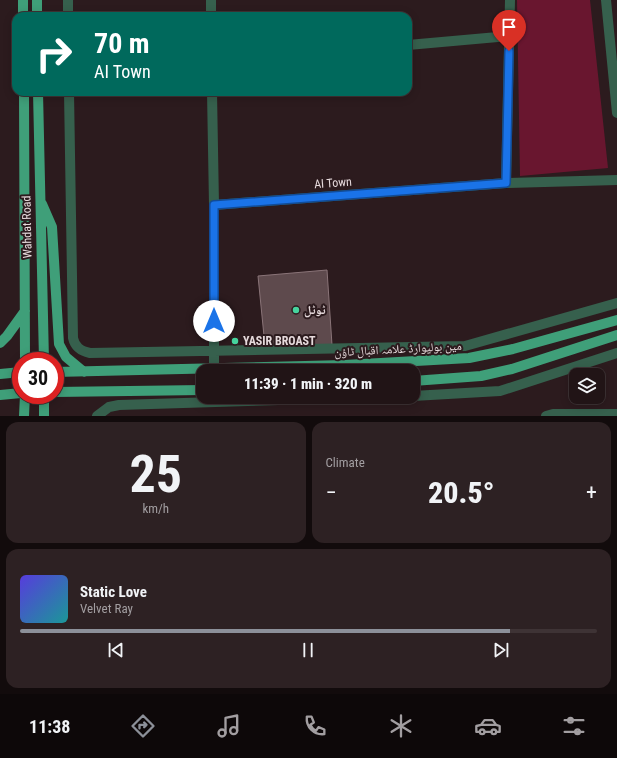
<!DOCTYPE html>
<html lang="en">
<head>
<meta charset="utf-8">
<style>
  :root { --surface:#211416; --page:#2d2123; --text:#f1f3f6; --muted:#a29ea1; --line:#3e3335; --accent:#8c9099 }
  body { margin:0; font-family:"Roboto Condensed","Noto Naskh Arabic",sans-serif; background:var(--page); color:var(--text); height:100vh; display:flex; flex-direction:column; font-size:15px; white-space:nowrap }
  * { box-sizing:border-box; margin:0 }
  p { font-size:13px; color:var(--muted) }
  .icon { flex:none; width:22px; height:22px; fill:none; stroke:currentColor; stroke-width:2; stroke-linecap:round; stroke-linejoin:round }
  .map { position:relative; height:416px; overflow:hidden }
  .drawer { display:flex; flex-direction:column; gap:6px; padding:6px; background:#120b0c; flex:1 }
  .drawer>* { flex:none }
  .guide { position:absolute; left:12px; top:12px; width:400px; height:84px; border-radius:12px; box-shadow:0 2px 10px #0003,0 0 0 1px var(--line); background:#00695c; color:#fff; overflow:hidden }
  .buttons { position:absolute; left:569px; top:368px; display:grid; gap:8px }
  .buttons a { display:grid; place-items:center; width:36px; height:36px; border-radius:8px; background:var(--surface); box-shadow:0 2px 10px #0003,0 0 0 1px var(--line); font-size:20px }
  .speed { position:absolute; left:12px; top:352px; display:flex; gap:8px; font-size:20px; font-weight:700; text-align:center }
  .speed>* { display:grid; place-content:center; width:52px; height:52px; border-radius:50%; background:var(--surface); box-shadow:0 2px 10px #0003,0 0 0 1px var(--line); line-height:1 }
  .speed .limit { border:6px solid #d22; background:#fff; color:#111 }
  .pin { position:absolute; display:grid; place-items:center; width:34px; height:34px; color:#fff; margin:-41px -17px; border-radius:50% 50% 50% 0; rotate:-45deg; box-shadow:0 0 4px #0007 }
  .pin .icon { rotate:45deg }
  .me { position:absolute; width:44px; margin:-22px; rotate:0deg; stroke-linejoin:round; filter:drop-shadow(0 0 3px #0008) }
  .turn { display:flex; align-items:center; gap:14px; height:84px; padding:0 16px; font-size:18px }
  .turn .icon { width:52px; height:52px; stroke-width:2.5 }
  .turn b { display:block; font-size:28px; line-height:34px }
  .big { font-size:30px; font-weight:800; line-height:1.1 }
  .drawer .widget { flex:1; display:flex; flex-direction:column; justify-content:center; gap:6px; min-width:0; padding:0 14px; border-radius:12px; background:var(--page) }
  .drawer .dial { align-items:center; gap:0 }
  .dial b { font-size:52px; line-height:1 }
  .song { display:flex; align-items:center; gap:12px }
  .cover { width:48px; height:48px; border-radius:6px; background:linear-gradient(135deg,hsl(250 70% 55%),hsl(180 70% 35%)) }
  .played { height:4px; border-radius:2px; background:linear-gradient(90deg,var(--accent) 85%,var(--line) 85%) }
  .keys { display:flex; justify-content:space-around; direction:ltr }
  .heat { display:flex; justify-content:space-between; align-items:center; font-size:22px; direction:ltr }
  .drawer .tiles { flex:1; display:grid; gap:6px; grid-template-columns:1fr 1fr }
  .widget:last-child { grid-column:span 2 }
  .trip { position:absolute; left:196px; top:364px; width:224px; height:40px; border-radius:12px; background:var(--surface); box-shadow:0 2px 10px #0003,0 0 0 1px var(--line); font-weight:800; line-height:40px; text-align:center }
  .tabs { display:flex; height:64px; justify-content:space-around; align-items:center; background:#0d0809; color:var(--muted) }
  .tabs .icon { width:28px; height:28px }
  .tabs .current { color:var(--accent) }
  .tabs b { font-size:18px; color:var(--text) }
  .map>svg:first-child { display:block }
  .green { fill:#69162f }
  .building { fill:#5e4a4d; stroke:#8a7478 }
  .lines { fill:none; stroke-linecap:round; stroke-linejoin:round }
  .minor { stroke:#36604d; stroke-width:10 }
  .major { stroke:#3f9f79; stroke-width:10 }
  .route-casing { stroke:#114b97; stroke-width:10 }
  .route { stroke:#1a73e8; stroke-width:7 }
  .poi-dot { fill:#46d49e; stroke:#2c1b1e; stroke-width:1.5 }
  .labels { text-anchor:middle; stroke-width:4; stroke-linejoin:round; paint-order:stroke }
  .street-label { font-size:12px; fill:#e6dadc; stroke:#2c1b1e }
  .poi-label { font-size:12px; font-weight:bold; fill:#e6dadc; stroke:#2c1b1e; text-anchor:start }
</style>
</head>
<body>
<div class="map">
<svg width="617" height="416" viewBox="0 0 617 416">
  <rect width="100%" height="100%" fill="#2c1b1e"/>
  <path class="green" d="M 517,0 L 590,0 L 608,168 L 520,176 Z"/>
  <path class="building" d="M 327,270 L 332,345 L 265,346 L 258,276 Z"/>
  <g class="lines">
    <path class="minor" d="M 68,0 L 68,16
      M 211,0 L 211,16
      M 606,0 L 617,113
      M 408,45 L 509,36
      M 69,92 L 73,338 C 75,347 80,351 90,353 L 465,346 L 617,303
      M 212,92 L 214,205 L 214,368
      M 506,183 L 510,0
      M 214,205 L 506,183 L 617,180
      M 413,396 L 500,391 L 617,353
      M 97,416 L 109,407 L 119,405 L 379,397
      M 546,416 L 553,414 L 617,414"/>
    <path class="major" d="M 23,0 L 23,16
      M 37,0 L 37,16
      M 24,92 L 25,361
      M 38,92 L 44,361
      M 42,204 L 52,227 L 59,344 L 66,357 L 84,372
      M 0,343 L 7,336 L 25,311
      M 55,372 L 345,365 L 469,358 L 513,349 L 617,320
      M 0,374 L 21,372
      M 413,381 L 481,376 L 512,369 L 617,335
      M 55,392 L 203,390
      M 0,395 L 21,393
      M 24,416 L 25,395
      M 44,416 L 44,395"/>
  </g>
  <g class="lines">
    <g class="route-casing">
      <path id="route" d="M 214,321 L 214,205 L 506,183 L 509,51"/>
    </g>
    <use href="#route" class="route"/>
  </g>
  <g class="poi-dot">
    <circle cx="296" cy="310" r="4"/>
    <circle cx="235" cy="341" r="4"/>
  </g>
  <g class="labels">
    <g class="street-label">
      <text transform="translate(333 183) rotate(-4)" y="4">AI Town</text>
      <text transform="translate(27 227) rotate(-91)" y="4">Wahdat Road</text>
      <text transform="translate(398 349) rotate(-3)" y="4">مین بولیوارڈ علامہ اقبال ٹاؤن</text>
    </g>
    <g class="poi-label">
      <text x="304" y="314">ٹوٹل</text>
      <text x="243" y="345">YASIR BROAST</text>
    </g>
  </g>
</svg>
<div class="buttons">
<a><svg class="icon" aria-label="layers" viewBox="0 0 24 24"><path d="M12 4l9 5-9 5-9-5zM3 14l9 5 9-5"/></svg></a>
</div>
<div class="speed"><div class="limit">30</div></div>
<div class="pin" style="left:509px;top:51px;background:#d93025"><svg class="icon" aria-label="arrive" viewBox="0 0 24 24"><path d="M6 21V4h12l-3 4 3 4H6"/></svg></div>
<svg class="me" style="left:214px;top:321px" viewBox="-20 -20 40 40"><circle r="19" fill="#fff"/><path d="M0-13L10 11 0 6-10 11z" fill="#1a73e8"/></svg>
<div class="trip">11:39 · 1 min · 320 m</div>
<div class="guide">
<div class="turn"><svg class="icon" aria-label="right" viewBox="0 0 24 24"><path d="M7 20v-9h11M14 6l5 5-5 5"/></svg><div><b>70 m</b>AI Town</div></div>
</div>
</div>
<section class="drawer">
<div class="tiles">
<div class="widget dial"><b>25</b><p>km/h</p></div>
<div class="widget"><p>Climate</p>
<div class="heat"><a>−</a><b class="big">20.5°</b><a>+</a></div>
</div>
<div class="widget">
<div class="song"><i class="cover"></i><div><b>Static Love</b><p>Velvet Ray</p></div></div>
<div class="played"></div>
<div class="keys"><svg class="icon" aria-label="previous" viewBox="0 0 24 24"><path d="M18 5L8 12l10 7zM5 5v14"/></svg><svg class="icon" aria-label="pause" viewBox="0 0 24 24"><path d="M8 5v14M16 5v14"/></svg><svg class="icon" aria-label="next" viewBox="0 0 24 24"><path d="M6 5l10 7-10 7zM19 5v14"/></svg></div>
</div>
</div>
</section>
<nav class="tabs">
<b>11:38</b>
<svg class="icon current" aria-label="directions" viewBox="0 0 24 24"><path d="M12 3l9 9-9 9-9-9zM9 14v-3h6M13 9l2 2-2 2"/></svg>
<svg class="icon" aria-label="music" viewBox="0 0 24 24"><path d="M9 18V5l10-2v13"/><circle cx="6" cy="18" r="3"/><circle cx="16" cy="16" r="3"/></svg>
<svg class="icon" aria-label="phone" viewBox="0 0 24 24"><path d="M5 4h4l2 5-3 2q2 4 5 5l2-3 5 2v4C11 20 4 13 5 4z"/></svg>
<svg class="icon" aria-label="climate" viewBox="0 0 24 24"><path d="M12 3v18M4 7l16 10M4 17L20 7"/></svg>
<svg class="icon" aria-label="car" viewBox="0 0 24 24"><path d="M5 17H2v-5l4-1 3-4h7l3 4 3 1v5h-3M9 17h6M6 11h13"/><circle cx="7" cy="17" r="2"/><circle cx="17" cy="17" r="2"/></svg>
<svg class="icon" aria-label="filters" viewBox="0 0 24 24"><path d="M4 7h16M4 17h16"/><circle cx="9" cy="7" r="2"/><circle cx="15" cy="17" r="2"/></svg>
</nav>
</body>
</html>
